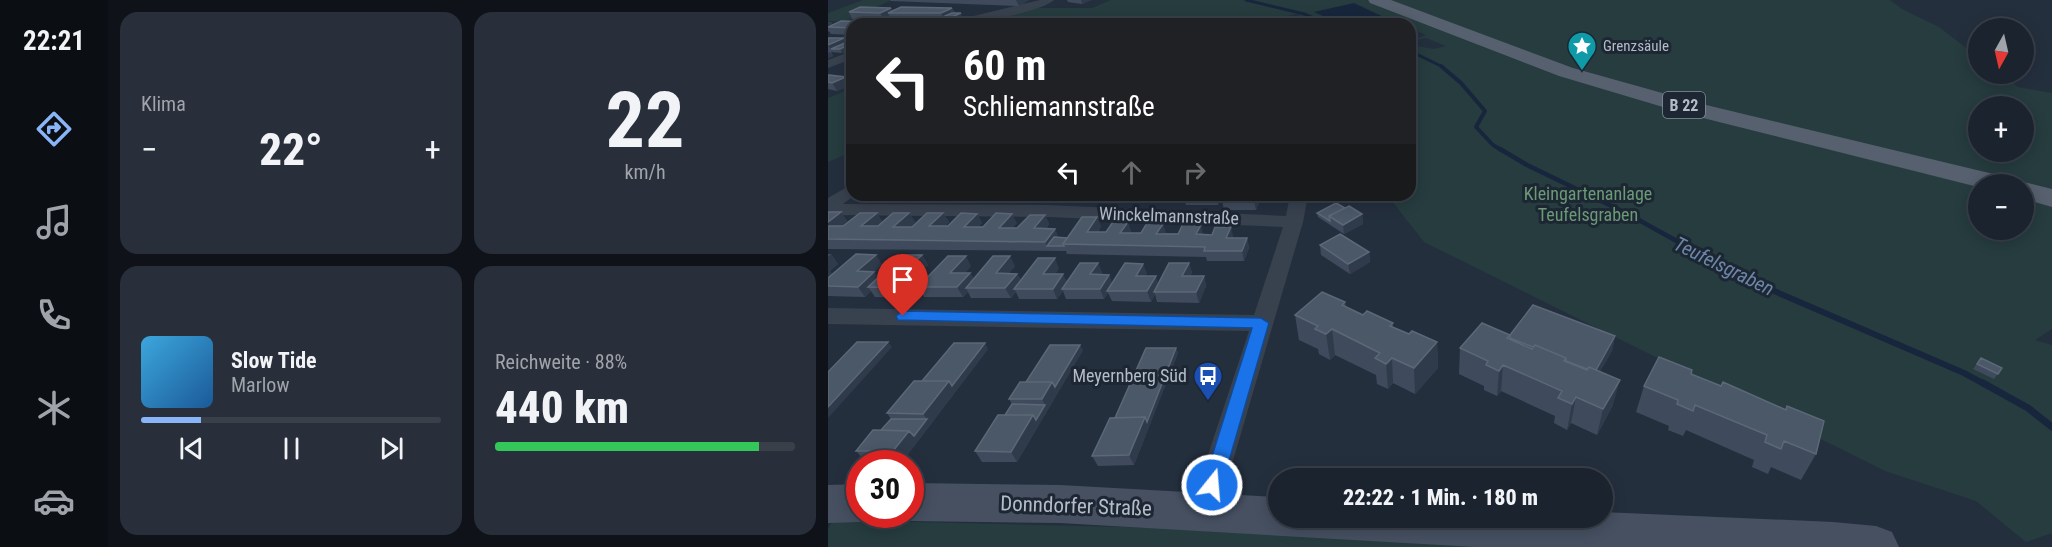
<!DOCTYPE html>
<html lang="de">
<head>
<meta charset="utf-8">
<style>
  :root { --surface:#1b232e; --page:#282f3a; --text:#f1f3f6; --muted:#a0a4aa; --line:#39404a; --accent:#8ab4f8 }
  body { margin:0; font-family:"Roboto Condensed",sans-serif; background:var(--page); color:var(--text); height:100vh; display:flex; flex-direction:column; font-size:22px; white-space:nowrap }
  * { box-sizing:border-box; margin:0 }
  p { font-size:20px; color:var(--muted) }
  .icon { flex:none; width:33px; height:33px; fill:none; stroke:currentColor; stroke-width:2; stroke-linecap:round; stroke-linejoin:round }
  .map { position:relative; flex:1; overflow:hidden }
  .side { display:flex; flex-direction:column; gap:12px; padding:12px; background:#0f1319; width:720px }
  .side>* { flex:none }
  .guide { position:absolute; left:18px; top:18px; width:570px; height:183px; border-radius:18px; box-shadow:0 3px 15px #0003,0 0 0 2px var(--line); background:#202124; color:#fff; overflow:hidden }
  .needle { width:39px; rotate:188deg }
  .fabs { position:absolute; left:1140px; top:18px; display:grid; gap:12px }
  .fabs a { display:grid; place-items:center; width:66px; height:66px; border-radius:50%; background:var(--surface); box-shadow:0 3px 15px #0003,0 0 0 2px var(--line); font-size:30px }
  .speed { position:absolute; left:18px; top:450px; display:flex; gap:12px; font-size:30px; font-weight:700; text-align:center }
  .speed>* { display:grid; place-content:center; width:78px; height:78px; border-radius:50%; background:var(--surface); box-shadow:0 3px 15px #0003,0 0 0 2px var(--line); line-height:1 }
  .speed .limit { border:9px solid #d22; background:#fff; color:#111 }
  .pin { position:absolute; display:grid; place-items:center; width:51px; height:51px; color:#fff; margin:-62px -26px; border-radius:50% 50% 50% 0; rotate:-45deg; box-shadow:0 0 6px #0007 }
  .pin .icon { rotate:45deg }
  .me { position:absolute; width:66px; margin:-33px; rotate:17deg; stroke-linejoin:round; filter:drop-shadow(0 0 4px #0008) }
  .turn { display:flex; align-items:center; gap:21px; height:126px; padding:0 18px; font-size:27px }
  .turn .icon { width:78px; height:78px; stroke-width:2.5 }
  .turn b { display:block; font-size:42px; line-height:51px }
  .lanes { display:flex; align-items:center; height:57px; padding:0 18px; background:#0003; justify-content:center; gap:30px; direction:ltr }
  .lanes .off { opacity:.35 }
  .big { font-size:45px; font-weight:800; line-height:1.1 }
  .side .tile { flex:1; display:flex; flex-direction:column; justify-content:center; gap:9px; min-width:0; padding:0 21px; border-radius:18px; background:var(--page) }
  .side .dial { align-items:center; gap:0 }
  .dial b { font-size:78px; line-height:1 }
  .song { display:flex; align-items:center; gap:18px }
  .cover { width:72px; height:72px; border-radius:9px; background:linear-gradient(135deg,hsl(200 70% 55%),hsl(210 70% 35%)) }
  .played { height:6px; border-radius:3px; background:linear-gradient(90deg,var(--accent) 20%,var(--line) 20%) }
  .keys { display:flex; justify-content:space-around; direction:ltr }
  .heat { display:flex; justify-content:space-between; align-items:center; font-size:33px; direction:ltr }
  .charge { height:9px; border-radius:4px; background:linear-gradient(90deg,#34c759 88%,var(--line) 0) }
  .side .tiles { flex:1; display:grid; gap:12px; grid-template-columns:repeat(2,1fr) }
  .trip { position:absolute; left:440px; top:468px; width:345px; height:60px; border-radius:30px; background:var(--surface); box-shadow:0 3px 15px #0003,0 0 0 2px var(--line); font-weight:800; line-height:60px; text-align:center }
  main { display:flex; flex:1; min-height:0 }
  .menu { display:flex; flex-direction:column; width:108px; justify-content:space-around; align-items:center; background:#0b0e12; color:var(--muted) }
  .menu .icon { width:42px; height:42px }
  .menu .on { color:var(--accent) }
  .menu b { font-size:27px; color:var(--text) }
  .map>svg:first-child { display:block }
  .green { fill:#263c3f; fill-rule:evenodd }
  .water { fill:#17263c }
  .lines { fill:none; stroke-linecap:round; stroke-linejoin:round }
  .stream-far4 { stroke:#17263c; stroke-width:3 }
  .stream-far3 { stroke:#17263c; stroke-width:4 }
  .stream-far2 { stroke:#17263c; stroke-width:4.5 }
  .stream-far1 { stroke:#17263c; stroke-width:6 }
  .stream { stroke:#17263c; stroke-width:7 }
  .street { fill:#38414e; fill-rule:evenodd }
  .secondary { fill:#465061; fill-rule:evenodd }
  .primary { fill:#56606e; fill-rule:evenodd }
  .wall { fill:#3f4b5c }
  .shaded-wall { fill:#2f3b4b }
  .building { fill:#4b5868; stroke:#5c6777; stroke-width:1.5 }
  .route { fill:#1a73e8; stroke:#114b97; stroke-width:1.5 }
  .labels { text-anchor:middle; stroke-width:6; stroke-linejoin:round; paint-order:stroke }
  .far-poi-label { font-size:15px; fill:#b4bcc9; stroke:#1d2633; text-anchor:start }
  .shield { fill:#1d2633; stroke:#878f9c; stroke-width:1.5 }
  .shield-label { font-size:16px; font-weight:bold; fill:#b4bcc9 }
  .park-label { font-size:18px; fill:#6b9a76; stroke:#1d2633 }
  .street-label { font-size:18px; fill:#b4bcc9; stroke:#1d2633 }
  .poi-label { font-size:18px; fill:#b4bcc9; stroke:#1d2633; text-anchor:end }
  .water-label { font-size:20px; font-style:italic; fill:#6d86a8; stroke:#1d2633 }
  .near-street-label { font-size:21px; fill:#b4bcc9; stroke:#1d2633 }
</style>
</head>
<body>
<main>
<nav class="menu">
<b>22:21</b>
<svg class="icon on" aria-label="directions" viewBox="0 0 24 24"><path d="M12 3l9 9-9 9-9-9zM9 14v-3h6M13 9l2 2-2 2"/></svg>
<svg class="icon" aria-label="music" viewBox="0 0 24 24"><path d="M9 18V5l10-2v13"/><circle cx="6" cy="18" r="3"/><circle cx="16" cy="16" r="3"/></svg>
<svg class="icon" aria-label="phone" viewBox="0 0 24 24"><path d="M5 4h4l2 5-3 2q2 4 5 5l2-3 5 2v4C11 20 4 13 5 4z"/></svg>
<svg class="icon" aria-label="climate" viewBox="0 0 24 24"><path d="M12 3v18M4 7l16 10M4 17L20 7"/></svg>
<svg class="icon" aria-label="car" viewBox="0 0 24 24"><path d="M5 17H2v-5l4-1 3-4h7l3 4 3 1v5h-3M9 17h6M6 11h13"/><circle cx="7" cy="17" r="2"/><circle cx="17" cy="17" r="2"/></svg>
</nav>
<section class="side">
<div class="tiles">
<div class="tile"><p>Klima</p>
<div class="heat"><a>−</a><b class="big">22°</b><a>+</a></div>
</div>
<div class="tile dial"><b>22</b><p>km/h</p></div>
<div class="tile">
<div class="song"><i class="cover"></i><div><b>Slow Tide</b><p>Marlow</p></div></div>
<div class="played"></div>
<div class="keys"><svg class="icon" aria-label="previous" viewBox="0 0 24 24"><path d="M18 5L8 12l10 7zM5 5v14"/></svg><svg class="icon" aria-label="pause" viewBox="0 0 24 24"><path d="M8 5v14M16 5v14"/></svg><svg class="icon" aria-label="next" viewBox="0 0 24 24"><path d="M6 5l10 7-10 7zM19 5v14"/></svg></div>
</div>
<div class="tile"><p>Reichweite · 88%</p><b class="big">440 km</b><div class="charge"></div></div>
</div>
</section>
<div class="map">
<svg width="1224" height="547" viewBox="0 0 1224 547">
  <rect width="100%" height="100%" fill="#242f3e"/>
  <path class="green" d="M 35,0 L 64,0 L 18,21 L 0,21 L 0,13 Z
    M 283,0 L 538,0 L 695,60 L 964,138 L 1150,186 L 1150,230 L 1196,230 L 1196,197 L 1224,205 L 1224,329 L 1207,340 L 1224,345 L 1224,533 L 1198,542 L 1148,501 L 1057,471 L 596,242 L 559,195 L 582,195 L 582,45 L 606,49 L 618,46 L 598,38 L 582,41 L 598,35 L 582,28 L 582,24 L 555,24 L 563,22 L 487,12 L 513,24 L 490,24 L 468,14 L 425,24 L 133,24 L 207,8 L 264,8 Z
    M 557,0 L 1062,0 L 1074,9 L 1111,27 L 1150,57 L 1150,74 L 1172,74 L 1190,87 L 1224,93 L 1224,195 L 1196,188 L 1196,184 L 1183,184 L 840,97 L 729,66 ZM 1150,106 L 1196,106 L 1196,152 L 1150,152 Z
    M 24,88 L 24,152 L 0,162 L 0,98 Z
    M 5,520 L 669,536 L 849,547 L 0,547 L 0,529 Z"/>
  <path class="water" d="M 526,3 L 564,21 L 555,24 L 513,24 L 486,12 Z"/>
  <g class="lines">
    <path class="stream-far4" d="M 418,0 L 476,14 L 500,24
      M 582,51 L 615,67"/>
    <path class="stream-far3" d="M 613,66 L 633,83 L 657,111 L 648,127 L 665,145 L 675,151"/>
    <path class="stream-far2" d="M 672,149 L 699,165 L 798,213 L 874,255"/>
    <path class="stream-far1" d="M 871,253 L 916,278 L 1136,373 L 1158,385"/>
    <path class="stream" d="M 1155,383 L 1200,408 L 1224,427"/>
    <path class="street" d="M 212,0 L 226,0 C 210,14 141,24 119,24 L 121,22 Z
      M 24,51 L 24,59 L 0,68 L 0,60 Z
      M 24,184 L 24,195 L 27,195 L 15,204 L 220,205 L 458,216 L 462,195 L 480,195 L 475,222 L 387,522 L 376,526 L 365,522 L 361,512 L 421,331 L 0,324 L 0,308 L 426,315 L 455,227 L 220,217 L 0,215 L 0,198 Z"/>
    <path class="secondary" d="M 82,483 L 232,485 L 450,497 L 450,518 L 774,518 L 774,512 L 1005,522 L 1048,526 L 1064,532 L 1071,547 L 647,547 L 232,523 L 82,521 L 66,514 L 82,514 Z
      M 32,484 L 32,514 L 48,514 L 47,517 L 32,522 L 0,523 L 0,485 Z"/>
    <path class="primary" d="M 540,0 L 563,0 L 745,68 L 870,103 L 1182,178 L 1186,184 L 1150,184 L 1150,187 L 855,113 L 731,76 L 542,3 Z
      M 1196,182 L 1224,189 L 1224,207 L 1196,199 L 1196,184 L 1186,184 Z"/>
  </g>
  <path class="wall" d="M 62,0 L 201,0 L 191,6 L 63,1 Z
    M 239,0 L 263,0 L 254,4 L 240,2 Z
    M 63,8 L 65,11 L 124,8 L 127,13 L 134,17 L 126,21 L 106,20 L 108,23 L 106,24 L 90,24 L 89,22 L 94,20 L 64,19 L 62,17 L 56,20 L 24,19 L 21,12 Z
    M 0,22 L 3,22 L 5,25 L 24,24 L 24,35 L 3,34 L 1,31 L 0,32 Z
    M 0,38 L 16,38 L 18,42 L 24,40 L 24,49 L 14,53 L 3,52 L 5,56 L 0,58 Z
    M 0,75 L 23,85 L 9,91 L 0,89 Z
    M 31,195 L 68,195 L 65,198 L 33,198 Z
    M 69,195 L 107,195 L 102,199 L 71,199 Z
    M 109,195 L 147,195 L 143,199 L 111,199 Z
    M 154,195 L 272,195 L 267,202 L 234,201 L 232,195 L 227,200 L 195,200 L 192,195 L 189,199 L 156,199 Z
    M 277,195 L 317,195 L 312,202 L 280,202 Z
    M 317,195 L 395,195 L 395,196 L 390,205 L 358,205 L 356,198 L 352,203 L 319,203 Z
    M 433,199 L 428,210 L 396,210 L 394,200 Z
    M 517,208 L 534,214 L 535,224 L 516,234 L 490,217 L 489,213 Z
    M 0,212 L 13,212 L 19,221 L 13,226 L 54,222 L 81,213 L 87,222 L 82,227 L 84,227 L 115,213 L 121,222 L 117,226 L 120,226 L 149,214 L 154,223 L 150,227 L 189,223 L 184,228 L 189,228 L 217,215 L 221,224 L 218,229 L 231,237 L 239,238 L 273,226 L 270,232 L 278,232 L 300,222 L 303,232 L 302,233 L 338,233 L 405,236 L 405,238 L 419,238 L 421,248 L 416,261 L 379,261 L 378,257 L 239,254 L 238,251 L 0,249 Z
    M 492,245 L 541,252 L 542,262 L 522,274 L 493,255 Z
    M 0,254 L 3,254 L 10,264 L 2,271 L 4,275 L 54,264 L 46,272 L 50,278 L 94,255 L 100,265 L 93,272 L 99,278 L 143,266 L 137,273 L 142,273 L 146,279 L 187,266 L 181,273 L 189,274 L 193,280 L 231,268 L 227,274 L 239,281 L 270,263 L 274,273 L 272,274 L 281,275 L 284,283 L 319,273 L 317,276 L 330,283 L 361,263 L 364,273 L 362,276 L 376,276 L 378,286 L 371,303 L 329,302 L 327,294 L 323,302 L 284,301 L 280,293 L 276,299 L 238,299 L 235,291 L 229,299 L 191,299 L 188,292 L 183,298 L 143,298 L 140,292 L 135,297 L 96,297 L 93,291 L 86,298 L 47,297 L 43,291 L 37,297 L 0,296 Z
    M 517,302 L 518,307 L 535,315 L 565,323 L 565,327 L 581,334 L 609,342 L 610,368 L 587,394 L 565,383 L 560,389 L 549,384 L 548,375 L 507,355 L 502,360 L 491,354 L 490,349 L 471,340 L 467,315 Z
    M 682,335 L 787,336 L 784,351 L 772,371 L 785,405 L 769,435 L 743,423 L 739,430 L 726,423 L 727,416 L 673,391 L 669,396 L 656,390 L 656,386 L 631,374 L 632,348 Z
    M 348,348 L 350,353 L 306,465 L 270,466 L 264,456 L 287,418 Z
    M 160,349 L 74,462 L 37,461 L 28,451 L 53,430 L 63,419 L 59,413 L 94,381 Z
    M 255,350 L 189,462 L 154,462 L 147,451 L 177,415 L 184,404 L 181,399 L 198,382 Z
    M 1153,358 L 1170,374 L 1166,379 L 1145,369 Z
    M 863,374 L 957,410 L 959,406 L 988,454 L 973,480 L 943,467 L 940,474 L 924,467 L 926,460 L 858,430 L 855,436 L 840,430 L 841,426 L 808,412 L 816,386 Z"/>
  <path class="shaded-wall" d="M 188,0 L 201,0 L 191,6 Z
    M 253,0 L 263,0 L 254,4 Z
    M 63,8 L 66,13 L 60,13 L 62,17 L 56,20 L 52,13 Z
    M 124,8 L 127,15 L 115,17 L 117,20 L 116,20 L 113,13 Z
    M 133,13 L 134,17 L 126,21 L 124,17 Z
    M 106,20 L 108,23 L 101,24 L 100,22 Z
    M 3,22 L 6,28 L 0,27 L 0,23 Z
    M 16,38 L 20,45 L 3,49 L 5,53 L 0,45 Z
    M 23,44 L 24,49 L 14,53 L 12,49 Z
    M 2,52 L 5,56 L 0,58 L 0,53 Z
    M 18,77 L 23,85 L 9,91 L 4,83 Z
    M 100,195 L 107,195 L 102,199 Z
    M 141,195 L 147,195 L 143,199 Z
    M 187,195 L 192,195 L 189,199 Z
    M 225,195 L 232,195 L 227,200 Z
    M 264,195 L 272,195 L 267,202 Z
    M 310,195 L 317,195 L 312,202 Z
    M 350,195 L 357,195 L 355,196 L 356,198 L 352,203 Z
    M 388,195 L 395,196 L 390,205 L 388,196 Z
    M 429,195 L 432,195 L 433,199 L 428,210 L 426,201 Z
    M 13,212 L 19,221 L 2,236 L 0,233 L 0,222 Z
    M 49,213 L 55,222 L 39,236 L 33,226 Z
    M 81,213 L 87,222 L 71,236 L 65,227 Z
    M 115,213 L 121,222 L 107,236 L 101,226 Z
    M 149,214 L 154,223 L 141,237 L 136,227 Z
    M 184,214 L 189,223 L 176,238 L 171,228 Z
    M 534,214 L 535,224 L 516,234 L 515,225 Z
    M 217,215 L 221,224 L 210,238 L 206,228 Z
    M 269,217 L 273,226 L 263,242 L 259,232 Z
    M 300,222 L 303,232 L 296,243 L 292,233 Z
    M 335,224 L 338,233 L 332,243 L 328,234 Z
    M 373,225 L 375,234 L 368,234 Z
    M 403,227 L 405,236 L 401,248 L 398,238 Z
    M 227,229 L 231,238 L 219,246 L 221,251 L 217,242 Z
    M 419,238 L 421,248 L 416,261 L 414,251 Z
    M 541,252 L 542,262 L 522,274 L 520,264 Z
    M 3,254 L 10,264 L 2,271 L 9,281 L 0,286 L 0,257 Z
    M 48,255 L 54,264 L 46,272 L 53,282 L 40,287 L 43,291 L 37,297 L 30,287 L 29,271 Z
    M 94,255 L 100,265 L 83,282 L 76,272 Z
    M 138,256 L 143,266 L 128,283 L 122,273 Z
    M 182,256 L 187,266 L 173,283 L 168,273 Z
    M 227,258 L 231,268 L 220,284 L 215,274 Z
    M 270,263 L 274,273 L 266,284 L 262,274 Z
    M 361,263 L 364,273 L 357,286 L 354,276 Z
    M 315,264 L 319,273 L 311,286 L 308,276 Z
    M 95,272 L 102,282 L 90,287 L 93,291 L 86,298 L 80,288 Z
    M 142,273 L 148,283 L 138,288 L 140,292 L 135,297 L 129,287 Z
    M 189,274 L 194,283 L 186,289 L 188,292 L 183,298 L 177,288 Z
    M 235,274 L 240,284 L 234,289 L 235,291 L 229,299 L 225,289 Z
    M 281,275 L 285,285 L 279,291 L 280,293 L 276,299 L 272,289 Z
    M 328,276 L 331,286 L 326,292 L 327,294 L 323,302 L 319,291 Z
    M 376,276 L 378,286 L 371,303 L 368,292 Z
    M 504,329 L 507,355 L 502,360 L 498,334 Z
    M 787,336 L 784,351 L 763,387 L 766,372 Z
    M 60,342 L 64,347 L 0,418 L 0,407 Z
    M 609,342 L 610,368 L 587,394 L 586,368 Z
    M 157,343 L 160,349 L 103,424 L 95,414 L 121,381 Z
    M 252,345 L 255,350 L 189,462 L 183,452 L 205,415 L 217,405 L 214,399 L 224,382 Z
    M 348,348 L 350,353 L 306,465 L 301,455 L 317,417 Z
    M 564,358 L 565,383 L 560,389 L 558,364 Z
    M 675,365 L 673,391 L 669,396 L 671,371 Z
    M 792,380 L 785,405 L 769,435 L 775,409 Z
    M 748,397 L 743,423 L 739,430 L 744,404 Z
    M 99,419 L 103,424 L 74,462 L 65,451 L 81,431 Z"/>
  <path class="building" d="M 32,7 L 63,8 L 52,13 L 21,12 Z
    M 73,7 L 124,8 L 113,13 L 60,13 Z
    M 124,13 L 133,13 L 124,17 L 115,17 Z
    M 96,19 L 106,20 L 100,22 L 89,22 Z
    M 13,21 L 68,22 L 63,24 L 24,24 L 24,28 L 0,27 Z
    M 0,38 L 16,38 L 0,45 Z
    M 24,40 L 24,44 L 20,44 L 23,44 L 12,49 L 3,49 Z
    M 0,75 L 1,75 L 18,77 L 4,83 L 0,82 Z
    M 356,195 L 388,195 L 388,196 L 355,196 Z
    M 397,195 L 429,195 L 426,201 L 394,200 Z
    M 508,203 L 517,208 L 501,216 L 502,221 L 489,213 Z
    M 521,206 L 534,214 L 515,225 L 501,216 Z
    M 0,212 L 13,212 L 0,222 Z
    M 32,213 L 49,213 L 33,226 L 50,226 L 65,213 L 81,213 L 65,227 L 84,227 L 99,213 L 115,213 L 101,226 L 120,226 L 133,213 L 149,214 L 136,227 L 155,227 L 168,213 L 184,214 L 171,228 L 189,228 L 202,215 L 217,215 L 206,228 L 227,229 L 217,242 L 0,239 L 0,226 L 15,226 Z
    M 254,217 L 269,217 L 259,232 L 278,232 L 285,222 L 300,222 L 292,233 L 313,233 L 319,223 L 335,224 L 328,234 L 350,234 L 355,224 L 373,225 L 368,234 L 384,235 L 387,227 L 403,227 L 398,238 L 419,238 L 414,251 L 376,251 L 377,247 L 235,244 Z
    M 512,234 L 541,252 L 520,264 L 492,245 Z
    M 226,237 L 239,238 L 235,244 L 236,246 L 219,246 Z
    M 28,254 L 48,255 L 29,271 L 46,272 L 30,287 L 0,286 L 0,278 Z
    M 74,255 L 94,255 L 76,272 L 95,272 L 80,288 L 40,287 Z
    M 120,256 L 138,256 L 122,273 L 142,273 L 129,287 L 90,287 Z
    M 165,256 L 182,256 L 168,273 L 189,274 L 177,288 L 138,288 Z
    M 210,258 L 227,258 L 215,274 L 235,274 L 225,289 L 186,289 Z
    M 252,263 L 270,263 L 262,274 L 281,275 L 272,289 L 234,289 Z
    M 297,263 L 315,264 L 308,276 L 328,276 L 319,291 L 279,291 Z
    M 341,263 L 361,263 L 354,276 L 376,276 L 368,292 L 326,292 Z
    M 494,292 L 517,302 L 514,305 L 535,315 L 539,311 L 565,323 L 562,326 L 581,334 L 584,331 L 609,342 L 586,368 L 564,358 L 558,364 L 547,358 L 552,353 L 504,329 L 498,334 L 487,329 L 490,326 L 467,315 Z
    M 705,305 L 787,336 L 768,370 L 761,367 L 759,369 L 738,361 L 738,358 L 707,345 L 705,347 L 682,338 L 682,335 Z
    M 654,323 L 682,335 L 679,338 L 704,349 L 707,345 L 738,358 L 736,361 L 759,370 L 761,367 L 792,380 L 775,409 L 748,397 L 744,404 L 730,398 L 734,391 L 675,365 L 671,371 L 658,365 L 660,361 L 632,348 Z
    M 29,342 L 60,342 L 0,407 L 0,372 Z
    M 126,343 L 157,343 L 124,386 L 121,381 L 94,381 Z
    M 222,345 L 252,345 L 227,387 L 224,382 L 198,382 Z
    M 318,348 L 348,348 L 319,422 L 317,417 L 287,418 Z
    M 831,357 L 864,370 L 863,374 L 893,386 L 895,382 L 958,410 L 959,406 L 996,421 L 988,454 L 956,441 L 953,449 L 937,442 L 939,435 L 867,405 L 865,411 L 849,404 L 850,400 L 816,386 Z
    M 1153,358 L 1174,368 L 1170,374 L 1149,364 Z
    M 86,381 L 121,381 L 95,414 L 59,413 Z
    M 192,382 L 224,382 L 214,399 L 181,399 Z
    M 184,404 L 217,405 L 208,420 L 205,415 L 177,415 Z
    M 170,415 L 205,415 L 183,452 L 147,451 Z
    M 317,417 L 301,455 L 264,456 L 282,418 Z
    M 63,419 L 99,419 L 86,436 L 81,431 L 53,430 Z
    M 45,430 L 81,431 L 65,451 L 28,451 Z"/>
  <path class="route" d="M 75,311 L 433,318 L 441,323 L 394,485 L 391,491 L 384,493 L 377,491 L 375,485 L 424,328 L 70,320 L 68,316 Z"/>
  <defs>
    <g id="sight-pin" transform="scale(1.5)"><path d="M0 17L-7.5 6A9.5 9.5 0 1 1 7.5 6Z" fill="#0f9aa8" stroke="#1d2633"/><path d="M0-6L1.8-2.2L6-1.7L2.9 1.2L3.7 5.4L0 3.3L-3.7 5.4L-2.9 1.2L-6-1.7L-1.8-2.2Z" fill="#fff"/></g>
    <g id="bus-pin" transform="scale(1.5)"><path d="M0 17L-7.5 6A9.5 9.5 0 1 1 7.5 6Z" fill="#1a4fb4" stroke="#1d2633"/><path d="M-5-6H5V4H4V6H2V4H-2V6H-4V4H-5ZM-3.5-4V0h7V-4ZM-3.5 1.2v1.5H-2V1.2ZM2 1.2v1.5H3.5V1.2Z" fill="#fff"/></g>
  </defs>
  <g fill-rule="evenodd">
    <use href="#sight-pin" x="754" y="46"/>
    <use href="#bus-pin" x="380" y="376"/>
  </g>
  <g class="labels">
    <g class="far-poi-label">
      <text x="775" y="51">Grenzsäule</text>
    </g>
    <rect class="shield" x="835" y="92" width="42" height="26" rx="4.5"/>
    <g class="shield-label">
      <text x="856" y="111">B 22</text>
    </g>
    <g class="park-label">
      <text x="760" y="200">Kleingartenanlage<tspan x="760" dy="21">Teufelsgraben</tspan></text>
    </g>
    <g class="street-label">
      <text transform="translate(341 216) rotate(2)" y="6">Winckelmannstraße</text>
    </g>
    <g class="poi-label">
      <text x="359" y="382">Meyernberg Süd</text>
    </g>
    <g class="water-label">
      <text transform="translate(896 266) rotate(26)" y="7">Teufelsgraben</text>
    </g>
    <g class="near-street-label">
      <text transform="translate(248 506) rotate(2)" y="7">Donndorfer Straße</text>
    </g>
  </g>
</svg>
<div class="fabs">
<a><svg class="needle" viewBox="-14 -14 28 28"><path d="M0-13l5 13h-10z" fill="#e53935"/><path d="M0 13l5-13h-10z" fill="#a0a4aa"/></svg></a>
<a>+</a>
<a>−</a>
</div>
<div class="speed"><div class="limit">30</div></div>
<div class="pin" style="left:75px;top:316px;background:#d93025"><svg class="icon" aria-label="arrive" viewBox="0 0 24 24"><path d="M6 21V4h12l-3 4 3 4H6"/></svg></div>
<svg class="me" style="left:384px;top:485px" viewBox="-20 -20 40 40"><circle r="17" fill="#1a73e8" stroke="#fff" stroke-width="3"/><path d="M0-11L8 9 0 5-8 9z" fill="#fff"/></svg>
<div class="trip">22:22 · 1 Min. · 180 m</div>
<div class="guide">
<div class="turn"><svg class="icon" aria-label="left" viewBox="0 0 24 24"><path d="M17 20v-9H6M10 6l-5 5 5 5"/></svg><div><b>60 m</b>Schliemannstraße</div></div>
<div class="lanes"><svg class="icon" aria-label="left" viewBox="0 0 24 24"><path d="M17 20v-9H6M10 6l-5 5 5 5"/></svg><svg class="icon off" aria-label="ahead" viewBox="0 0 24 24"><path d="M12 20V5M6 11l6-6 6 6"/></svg><svg class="icon off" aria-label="right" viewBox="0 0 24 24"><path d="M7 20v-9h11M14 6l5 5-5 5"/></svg></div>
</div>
</div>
</main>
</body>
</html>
